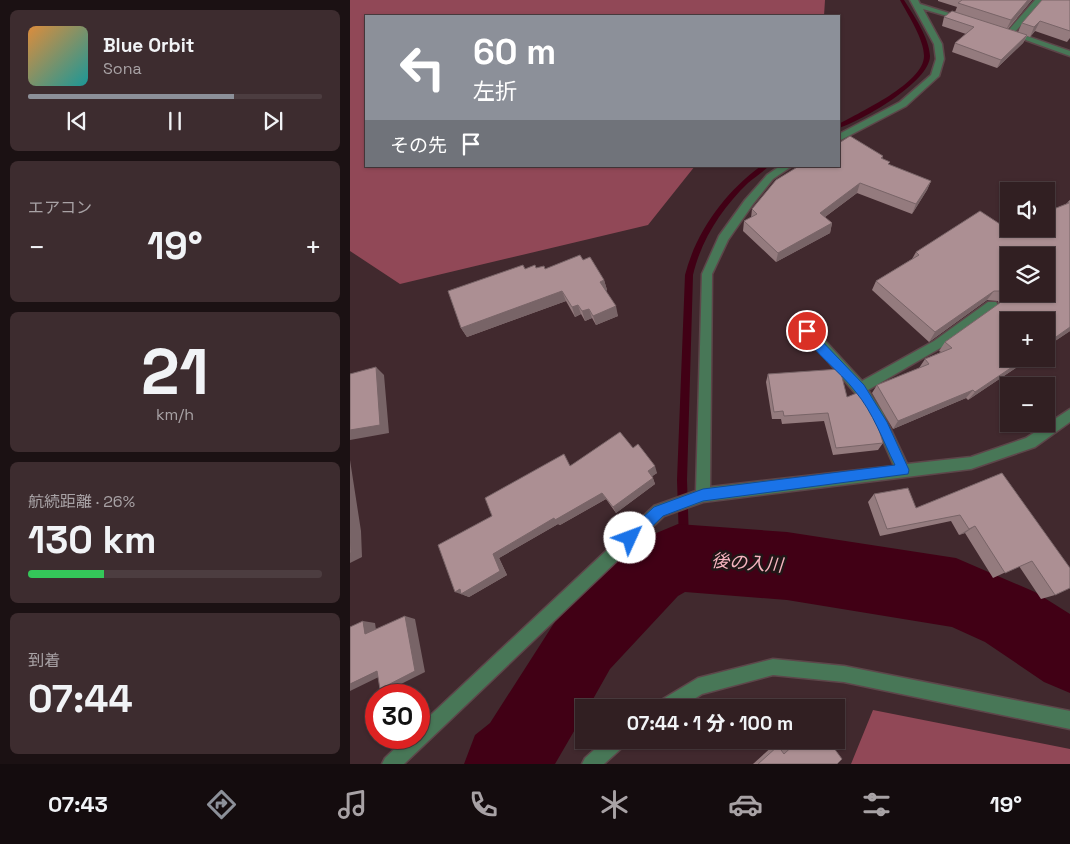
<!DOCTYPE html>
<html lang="ja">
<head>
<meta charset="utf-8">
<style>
  :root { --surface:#311f22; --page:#3d2c2f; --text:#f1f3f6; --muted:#a8a2a5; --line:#4c3d40; --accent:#8c9099 }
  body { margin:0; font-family:"Space Grotesk","Noto Sans JP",sans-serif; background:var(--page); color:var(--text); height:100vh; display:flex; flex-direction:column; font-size:19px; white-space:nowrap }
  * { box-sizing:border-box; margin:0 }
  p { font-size:16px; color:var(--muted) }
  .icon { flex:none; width:28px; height:28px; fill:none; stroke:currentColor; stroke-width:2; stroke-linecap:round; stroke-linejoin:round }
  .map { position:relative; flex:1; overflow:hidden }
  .side { display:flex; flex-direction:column; gap:10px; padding:10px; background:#1b1113; width:350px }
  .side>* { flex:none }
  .hud { position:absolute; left:15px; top:15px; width:475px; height:152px; border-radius:0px; box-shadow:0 1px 4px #0004,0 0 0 1px var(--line); background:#8c9099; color:#fff; overflow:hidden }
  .controls { position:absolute; left:650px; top:182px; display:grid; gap:10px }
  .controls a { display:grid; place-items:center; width:55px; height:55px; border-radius:0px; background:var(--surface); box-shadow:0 1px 4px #0004,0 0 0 1px var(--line); font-size:25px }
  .speed { position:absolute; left:15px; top:684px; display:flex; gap:10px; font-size:25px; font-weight:700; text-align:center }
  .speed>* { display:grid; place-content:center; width:65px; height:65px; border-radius:50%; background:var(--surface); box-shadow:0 1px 4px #0004,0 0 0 1px var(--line); line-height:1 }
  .speed .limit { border:8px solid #d22; background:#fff; color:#111 }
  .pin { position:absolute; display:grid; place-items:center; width:42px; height:42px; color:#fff; margin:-21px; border:2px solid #fff; border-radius:50%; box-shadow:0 1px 5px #0007 }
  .me { position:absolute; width:55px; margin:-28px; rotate:47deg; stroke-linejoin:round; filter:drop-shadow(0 0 4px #0008) }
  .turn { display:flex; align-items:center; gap:18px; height:105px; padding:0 25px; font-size:22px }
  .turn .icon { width:65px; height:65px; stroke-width:2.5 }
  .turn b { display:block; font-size:35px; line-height:42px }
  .then { display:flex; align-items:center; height:48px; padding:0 25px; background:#0003; gap:10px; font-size:19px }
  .big { font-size:38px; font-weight:800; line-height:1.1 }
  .side .widget { flex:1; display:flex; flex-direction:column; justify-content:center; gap:8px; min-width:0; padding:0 18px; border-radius:8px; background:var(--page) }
  .side .dial { align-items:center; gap:0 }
  .dial b { font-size:65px; line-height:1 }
  .song { display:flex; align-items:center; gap:15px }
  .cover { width:60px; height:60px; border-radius:8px; background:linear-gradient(135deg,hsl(30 70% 55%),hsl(180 70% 35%)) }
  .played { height:5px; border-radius:2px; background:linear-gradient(90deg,var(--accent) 70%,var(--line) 70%) }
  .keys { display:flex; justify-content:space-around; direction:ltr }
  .heat { display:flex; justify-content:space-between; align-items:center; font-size:28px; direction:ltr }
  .charge { height:8px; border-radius:4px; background:linear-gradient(90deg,#34c759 26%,var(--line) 0) }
  .trip { position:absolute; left:225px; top:699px; width:270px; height:50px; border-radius:0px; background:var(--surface); box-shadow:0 1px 4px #0004,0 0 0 1px var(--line); font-weight:800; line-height:50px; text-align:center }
  .tab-bar { display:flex; height:80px; justify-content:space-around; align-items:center; background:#140c0e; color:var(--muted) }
  .tab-bar .icon { width:35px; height:35px }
  .tab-bar .selected { color:var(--accent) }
  .tab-bar b { font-size:22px; color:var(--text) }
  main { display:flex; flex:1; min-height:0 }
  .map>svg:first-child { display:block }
  .forest { fill:#914857 }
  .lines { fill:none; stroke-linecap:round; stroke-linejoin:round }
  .stream { fill:#410015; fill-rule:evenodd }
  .river { fill:#410015; fill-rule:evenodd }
  .minor-casing { stroke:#5d464a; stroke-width:3 }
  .minor { fill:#487757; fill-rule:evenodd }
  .wall { fill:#947b7e }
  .shaded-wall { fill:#786467 }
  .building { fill:#ac8f93; stroke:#786467; fill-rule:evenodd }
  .route { fill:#1a73e8; stroke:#114b97 }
  .labels { text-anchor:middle; stroke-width:5; stroke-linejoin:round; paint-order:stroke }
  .near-water-label { font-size:18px; font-style:italic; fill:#f7b5c0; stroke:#211617 }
</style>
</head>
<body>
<main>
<section class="side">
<div class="widget">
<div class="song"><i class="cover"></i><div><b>Blue Orbit</b><p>Sona</p></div></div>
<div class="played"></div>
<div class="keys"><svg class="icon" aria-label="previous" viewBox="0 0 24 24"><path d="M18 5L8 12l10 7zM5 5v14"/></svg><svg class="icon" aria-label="pause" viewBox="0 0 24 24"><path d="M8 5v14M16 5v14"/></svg><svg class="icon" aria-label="next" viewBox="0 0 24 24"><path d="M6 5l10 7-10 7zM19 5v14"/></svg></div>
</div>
<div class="widget"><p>エアコン</p>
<div class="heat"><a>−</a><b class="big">19°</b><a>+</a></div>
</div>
<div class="widget dial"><b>21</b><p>km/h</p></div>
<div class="widget"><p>航続距離 · 26%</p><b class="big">130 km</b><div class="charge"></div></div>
<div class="widget"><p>到着</p><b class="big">07:44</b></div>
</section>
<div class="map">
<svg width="720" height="764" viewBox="0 0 720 764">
  <rect width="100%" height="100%" fill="#41292e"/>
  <path class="forest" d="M 0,0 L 475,0 L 474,16 L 16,16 L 16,166 L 345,166 L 298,225 L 50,284 L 0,251 Z
    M 523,710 L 720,749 L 720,764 L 501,764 Z"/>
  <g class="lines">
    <path class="stream" d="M 550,0 L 554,0 C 564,16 579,37 580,56 C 580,82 511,121 489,128 L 489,124 C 510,112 574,83 574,56 C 574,39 558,15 550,0 Z
      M 411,166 L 419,166 C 413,172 405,177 398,183 C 372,208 351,240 343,275 L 337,480 L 339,540 L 332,562 L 328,563 L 324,562 L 323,558 L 329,540 L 327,480 L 335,275 C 346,232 375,192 411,166 Z"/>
    <path class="river" d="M 328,524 L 437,532 L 606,558 L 685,592 L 720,614 L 720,693 L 694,682 L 635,642 L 602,627 L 437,600 L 335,592 L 328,596 L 260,669 L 238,708 L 234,708 L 234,714 L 205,764 L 114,764 L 125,735 L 140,723 L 208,617 L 280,548 L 304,534 Z"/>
    <g class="minor-casing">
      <path id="minor" d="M 560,0 L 568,0 L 570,4 L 618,19 L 614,21 L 573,9 L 592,44 L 594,59 L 589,76 L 556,106 L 489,141 L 489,134 L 550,102 L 581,75 L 586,59 L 584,44 Z
        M 685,0 L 693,0 L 665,32 L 720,51 L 720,56 L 656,33 Z
        M 430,166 L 442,166 L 423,179 L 403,204 L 378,240 L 362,274 L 360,487 L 544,466 L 529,432 L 512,401 L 446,324 L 444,321 L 446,318 L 454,318 L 512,381 L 584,341 L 638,302 L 646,302 L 648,305 L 646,308 L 592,347 L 518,390 L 533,413 L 557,464 L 621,457 L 676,438 L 720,409 L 720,422 L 685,447 L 621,469 L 353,502 L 314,516 L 54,764 L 32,764 L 35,758 L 56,738 L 69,738 L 69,726 L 304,506 L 346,491 L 352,274 L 369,236 L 395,200 L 417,175 Z
        M 423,659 L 494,666 L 720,711 L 720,729 L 494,682 L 423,675 L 352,694 L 330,708 L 306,708 L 308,702 L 348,678 Z
        M 255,740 L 277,740 L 274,746 L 254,764 L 232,764 L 235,758 Z"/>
    </g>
    <use href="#minor" class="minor"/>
  </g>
  <path class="wall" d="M 588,0 L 682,0 L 658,29 L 668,32 L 672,23 L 720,0 L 720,38 L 717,42 L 685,31 L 680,37 L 677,36 L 673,43 L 647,68 L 602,52 L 605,43 L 616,34 L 592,26 L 594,17 L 605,12 L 607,7 L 588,1 Z
    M 533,156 L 532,159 L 539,165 L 581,181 L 577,190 L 562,214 L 507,193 L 475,217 L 482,223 L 480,233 L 426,262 L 393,231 L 394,221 L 401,218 L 402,209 Z
    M 720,200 L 720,331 L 696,347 L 696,321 L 659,359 L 679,359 L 618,400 L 616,398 L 543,429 L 522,393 L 527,385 L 569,368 L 575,359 L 591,352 L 589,351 L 595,342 L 649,304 L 648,301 L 637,300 L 579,342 L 522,290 L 526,281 L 562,259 L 566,252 L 656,228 L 716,204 Z
    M 186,268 L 195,269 L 254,280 L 257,290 L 256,291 L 268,316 L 246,325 L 242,318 L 235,321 L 231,314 L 225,317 L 216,301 L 117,337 L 111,328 L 175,269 Z
    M 418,374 L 497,397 L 530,433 L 533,443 L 528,450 L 483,455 L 474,421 L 432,424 L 431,419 L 422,419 L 416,382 Z
    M 283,448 L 307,473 L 302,476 L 305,484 L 266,513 L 256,499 L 210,525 L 208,524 L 149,558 L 157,575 L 119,597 L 114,595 L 113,595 L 221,465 Z
    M 652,473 L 705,595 L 691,599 L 669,566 L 643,578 L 615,533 L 609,535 L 601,521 L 530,536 L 518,502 L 524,494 L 566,508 Z
    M 443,740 L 478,740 L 487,764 L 403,764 L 425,744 L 428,746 L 431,751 Z"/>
  <path class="shaded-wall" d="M 678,0 L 682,0 L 656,30 L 661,20 Z
    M 690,21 L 685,31 L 680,37 L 684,27 Z
    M 677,35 L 673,43 L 647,68 L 651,60 Z
    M 581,181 L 577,190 L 562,214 L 566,204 Z
    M 510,183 L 507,193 L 468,222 L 470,213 Z
    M 482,223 L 480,233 L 426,262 L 428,253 Z
    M 254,280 L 257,290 L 253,292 L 250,282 Z
    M 212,291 L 216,301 L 117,337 L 111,328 Z
    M 644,291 L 637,300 L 579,342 L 585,332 Z
    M 228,305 L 231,314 L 225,317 L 222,307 Z
    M 266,306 L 268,316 L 246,325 L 243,316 Z
    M 239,309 L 242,318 L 235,321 L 232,311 Z
    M 720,327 L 720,331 L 696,347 L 696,344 Z
    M 674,359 L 679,359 L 618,400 L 625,392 Z
    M 26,367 L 34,375 L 39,433 L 0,440 L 0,430 Z
    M 623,390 L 616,398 L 543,429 L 548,421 Z
    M 0,460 L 11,531 L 12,557 L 0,563 Z
    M 305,466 L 307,473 L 300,478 L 298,471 Z
    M 303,478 L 305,484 L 266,513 L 263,507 Z
    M 252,493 L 256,499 L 210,525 L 208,524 L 149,558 L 157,575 L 119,597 L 105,592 L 110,589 L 143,554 L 204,518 Z
    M 625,526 L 615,533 L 609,535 L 619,529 Z
    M 55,616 L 65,619 L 75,672 L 41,689 L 30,689 Z
    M 13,621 L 25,623 L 27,636 L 15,634 Z
    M 27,671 L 39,672 L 0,691 L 0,684 Z"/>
  <path class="building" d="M 612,0 L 678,0 L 661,20 L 608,3 Z
    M 692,0 L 720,0 L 720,31 L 690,21 L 684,27 L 672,23 Z
    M 602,11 L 677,35 L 651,60 L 605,43 L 624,27 L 594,17 Z
    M 500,136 L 533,156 L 531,158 L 540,162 L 538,164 L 581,181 L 566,204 L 510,183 L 470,213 L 482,223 L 428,253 L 394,221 L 407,214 L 402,209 L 426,180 L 449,166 L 489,166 L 489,143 Z
    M 720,200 L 720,327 L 696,344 L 696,321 L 659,321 L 659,359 L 674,359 L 625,392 L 623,390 L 548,421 L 527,385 L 579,364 L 575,359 L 602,348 L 595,342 L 654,300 L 657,296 L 655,291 L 644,291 L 585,332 L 526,281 L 569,255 L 566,252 L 630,211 L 656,228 L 659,227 L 659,229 L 696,229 L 696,212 L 719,203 L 718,202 ZM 659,256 L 696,256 L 696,294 L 659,294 Z
    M 230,255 L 233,260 L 240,257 L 254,280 L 250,282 L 266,306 L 243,316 L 239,309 L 232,311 L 228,305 L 222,307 L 212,291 L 111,328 L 98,291 L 173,265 L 175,269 L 185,265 L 186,268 L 194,266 L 195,269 Z
    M 26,367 L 30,425 L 0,430 L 0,374 Z
    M 490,369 L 497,397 L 512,391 L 533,428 L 529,429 L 533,443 L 486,448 L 478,413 L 434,416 L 433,411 L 424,412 L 418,374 Z
    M 270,432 L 283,448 L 288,444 L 305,466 L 298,471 L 303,478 L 263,507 L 252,493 L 205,520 L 204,518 L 143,554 L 150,571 L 111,594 L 110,589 L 105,592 L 88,545 L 142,516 L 135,498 L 214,454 L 220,466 Z
    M 652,473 L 720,568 L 720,588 L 705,595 L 682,561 L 655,573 L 625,526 L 619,529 L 610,515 L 537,529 L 524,494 L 558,488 L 566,508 Z
    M 0,531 L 1,553 L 0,553 Z
    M 55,616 L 65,671 L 30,689 L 27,671 L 0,684 L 0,627 L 13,621 L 15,634 Z
    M 449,740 L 478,740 L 492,759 L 487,764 L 408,764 L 428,746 L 434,754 Z"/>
  <path class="route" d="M 457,327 L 461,328 L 468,337 L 514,385 L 537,422 L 559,470 L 558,474 L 353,501 L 313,516 L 285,543 L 280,545 L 276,543 L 274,538 L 276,533 L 304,507 L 353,489 L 545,465 C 533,441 523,412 505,391 C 489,370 464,354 452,331 L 453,328 Z"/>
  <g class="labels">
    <g class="near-water-label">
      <text transform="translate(397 563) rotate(4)" y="6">後の入川</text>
    </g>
  </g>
</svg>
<div class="controls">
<a><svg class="icon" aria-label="sound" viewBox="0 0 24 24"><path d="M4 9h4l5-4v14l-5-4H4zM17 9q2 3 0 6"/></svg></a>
<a><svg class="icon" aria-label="layers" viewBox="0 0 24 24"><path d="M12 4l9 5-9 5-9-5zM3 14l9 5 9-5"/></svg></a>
<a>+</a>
<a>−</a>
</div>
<div class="speed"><div class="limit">30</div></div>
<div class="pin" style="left:457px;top:331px;background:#d93025"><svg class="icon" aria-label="arrive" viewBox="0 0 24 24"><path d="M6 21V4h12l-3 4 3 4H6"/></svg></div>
<svg class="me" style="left:280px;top:538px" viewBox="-20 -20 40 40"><circle r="19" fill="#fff"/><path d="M0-13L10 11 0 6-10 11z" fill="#1a73e8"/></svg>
<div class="trip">07:44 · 1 分 · 100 m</div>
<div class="hud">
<div class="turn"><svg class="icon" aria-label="left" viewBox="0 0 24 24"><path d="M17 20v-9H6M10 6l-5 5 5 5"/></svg><div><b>60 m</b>左折</div></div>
<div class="then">その先<svg class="icon" aria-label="arrive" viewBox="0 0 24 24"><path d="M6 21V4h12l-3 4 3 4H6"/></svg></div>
</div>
</div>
</main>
<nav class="tab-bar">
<b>07:43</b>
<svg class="icon selected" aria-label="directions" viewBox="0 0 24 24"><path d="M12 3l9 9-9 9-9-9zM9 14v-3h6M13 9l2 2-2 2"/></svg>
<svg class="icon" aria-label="music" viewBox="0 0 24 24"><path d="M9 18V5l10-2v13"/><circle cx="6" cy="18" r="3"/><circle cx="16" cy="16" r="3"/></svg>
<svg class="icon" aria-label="phone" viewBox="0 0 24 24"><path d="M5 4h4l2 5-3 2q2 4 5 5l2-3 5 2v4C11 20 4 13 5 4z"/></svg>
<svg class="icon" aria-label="climate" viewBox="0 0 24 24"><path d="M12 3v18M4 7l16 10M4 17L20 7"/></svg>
<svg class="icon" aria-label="car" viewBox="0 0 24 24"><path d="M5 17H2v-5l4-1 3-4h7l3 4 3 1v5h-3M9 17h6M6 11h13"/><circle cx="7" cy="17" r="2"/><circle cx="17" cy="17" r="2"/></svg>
<svg class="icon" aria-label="filters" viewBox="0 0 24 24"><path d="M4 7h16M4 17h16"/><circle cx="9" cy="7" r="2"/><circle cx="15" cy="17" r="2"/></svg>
<b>19°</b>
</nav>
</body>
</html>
